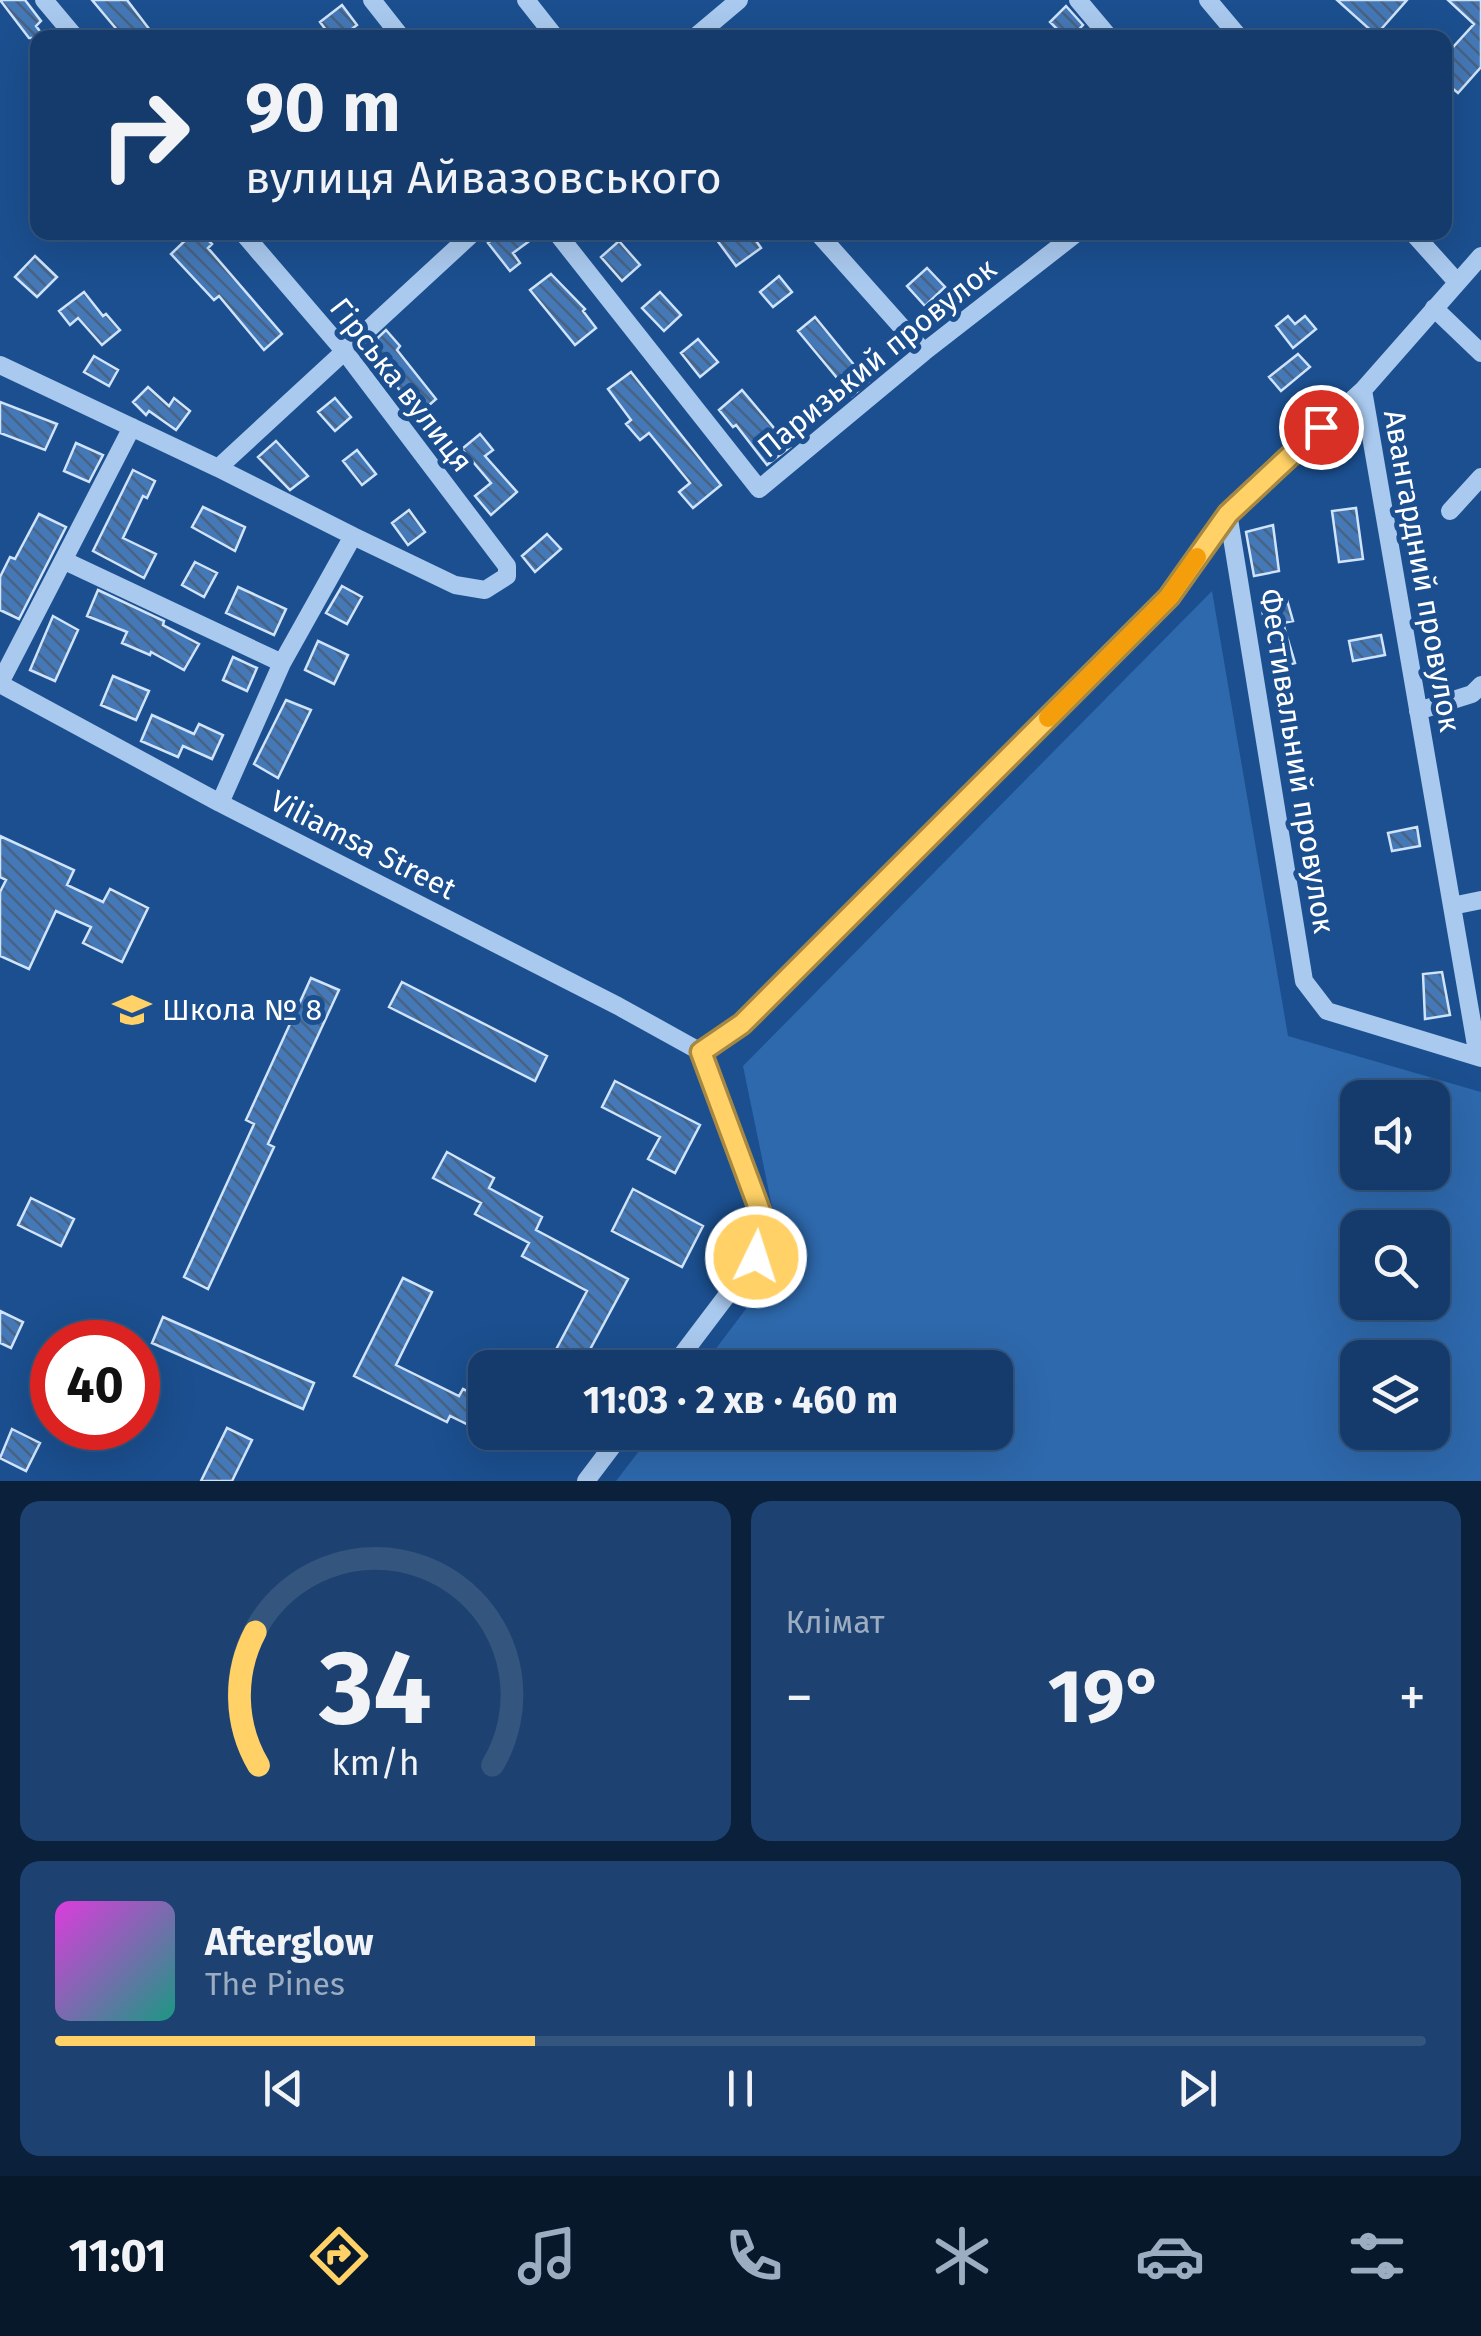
<!DOCTYPE html>
<html lang="uk">
<head>
<meta charset="utf-8">
<style>
  :root { --surface:#143b6b; --page:#1d4271; --text:#f1f3f6; --muted:#9dadc1; --line:#33557e; --accent:#ffd166 }
  body { margin:0; font-family:"Fira Sans",sans-serif; background:var(--page); color:var(--text); height:100vh; display:flex; flex-direction:column; font-size:38px; white-space:nowrap }
  * { box-sizing:border-box; margin:0 }
  p { font-size:32px; color:var(--muted) }
  .icon { flex:none; width:55px; height:55px; fill:none; stroke:currentColor; stroke-width:2; stroke-linecap:round; stroke-linejoin:round }
  .map { position:relative; height:1481px; overflow:hidden }
  .details { display:flex; flex-direction:column; gap:20px; padding:20px; background:#0b203b; flex:1 }
  .details>* { flex:none }
  .banner { position:absolute; left:30px; top:30px; width:1422px; height:210px; border-radius:20px; box-shadow:0 10px 40px #0002,0 0 0 2px var(--line); background:#143b6b; color:var(--text); overflow:hidden }
  .buttons { position:absolute; left:1340px; top:1080px; display:grid; gap:20px }
  .buttons a { display:grid; place-items:center; width:110px; height:110px; border-radius:20px; background:var(--surface); box-shadow:0 10px 40px #0002,0 0 0 2px var(--line); font-size:50px }
  .speed { position:absolute; left:30px; top:1320px; display:flex; gap:20px; font-size:50px; font-weight:700; text-align:center }
  .speed>* { display:grid; place-content:center; width:130px; height:130px; border-radius:50%; background:var(--surface); box-shadow:0 10px 40px #0002,0 0 0 2px var(--line); line-height:1 }
  .speed .limit { border:15px solid #d22; background:#fff; color:#111 }
  .pin { position:absolute; display:grid; place-items:center; width:85px; height:85px; color:#fff; margin:-42px; border:5px solid #fff; border-radius:50%; box-shadow:0 2px 10px #0007 }
  .me { position:absolute; width:110px; margin:-55px; rotate:4deg; stroke-linejoin:round; filter:drop-shadow(0 0 8px #0008) }
  .turn { display:flex; align-items:center; gap:35px; height:210px; padding:0 50px; font-size:45px }
  .turn .icon { width:130px; height:130px; stroke-width:2.5 }
  .turn b { display:block; font-size:70px; line-height:85px }
  .big { font-size:75px; font-weight:700; line-height:1.1 }
  .details .card { flex:1; display:flex; flex-direction:column; justify-content:center; gap:15px; min-width:0; padding:0 35px; border-radius:20px; background:var(--page) }
  .details .dial { align-items:center; gap:0 }
  .dial svg { height:260px; overflow:visible; fill:none; stroke:var(--line); stroke-width:7; stroke-linecap:round; text-anchor:middle }
  .dial text { fill:var(--text); stroke:none }
  .song { display:flex; align-items:center; gap:30px }
  .cover { width:120px; height:120px; border-radius:15px; background:linear-gradient(135deg,hsl(300 70% 55%),hsl(170 70% 35%)) }
  .played { height:10px; border-radius:5px; background:linear-gradient(90deg,var(--accent) 35%,var(--line) 35%) }
  .keys { display:flex; justify-content:space-around; direction:ltr }
  .heat { display:flex; justify-content:space-between; align-items:center; font-size:55px; direction:ltr }
  .details .tiles { flex:1; display:grid; gap:20px; grid-template-columns:1fr 1fr }
  .card:last-child { grid-column:span 2 }
  .trip { position:absolute; left:468px; top:1350px; width:545px; height:100px; border-radius:20px; background:var(--surface); box-shadow:0 10px 40px #0002,0 0 0 2px var(--line); font-weight:700; line-height:100px; text-align:center }
  .tab-bar { display:flex; height:160px; justify-content:space-around; align-items:center; background:#08182b; color:var(--muted) }
  .tab-bar .icon { width:70px; height:70px }
  .tab-bar .selected { color:var(--accent) }
  .tab-bar b { font-size:45px; color:var(--text) }
  .map>svg:first-child { display:block }
  .green { fill:#2e69ad; fill-rule:evenodd }
  .building { fill:url(#building-back-hatch); stroke:#cfe3fa; stroke-width:2.5 }
  .lines { fill:none; stroke-linecap:round; stroke-linejoin:round }
  .minor { stroke:#a9c9ee; stroke-width:18 }
  .route-casing { stroke:#a68842; stroke-width:25 }
  .route { stroke:#ffd166; stroke-width:18 }
  .slow { stroke:#f59e0b; stroke-width:18 }
  .labels { text-anchor:middle; stroke-width:10; stroke-linejoin:round; paint-order:stroke }
  .street-label { font-size:30px; fill:#fff; stroke:#1b4f8f }
  .poi-label { font-size:30px; fill:#fff; stroke:#1b4f8f; text-anchor:start }
</style>
</head>
<body>
<div class="map">
<svg width="1481" height="1481" viewBox="0 0 1481 1481">
  <defs>
    <pattern id="building-back-hatch" width="6" height="6" patternUnits="userSpaceOnUse" patternTransform="scale(2.5)"><rect width="6" height="6" fill="#4478b7"/><path d="M-1 5l2 2M0 0l6 6M5-1l2 2" fill="none" stroke="#486282"/></pattern>
  </defs>
  <rect width="100%" height="100%" fill="#1b4f8f"/>
  <path class="green" d="M 1212,591 L 1288,1036 L 1481,1092 L 1481,1481 L 616,1481 L 653,1433 L 995,1432 L 995,1368 L 702,1367 L 783,1260 L 743,1066 ZM 1358,1098 L 1432,1098 L 1432,1172 L 1358,1172 ZM 1358,1228 L 1432,1228 L 1432,1302 L 1358,1302 ZM 1358,1358 L 1432,1358 L 1432,1432 L 1358,1432 Z"/>
  <path class="building" d="M 0,0 L 25,0 L 41,21 L 36,26 L 45,38 L 29,38 Z
    M 92,0 L 127,0 L 156,38 L 124,38 Z
    M 1337,0 L 1407,0 L 1376,35 Z
    M 1448,0 L 1481,0 L 1481,67 L 1458,93 L 1445,82 L 1445,56 L 1474,24 Z
    M 342,5 L 357,25 L 340,38 L 332,38 L 320,22 Z
    M 1066,6 L 1083,25 L 1071,38 L 1066,38 L 1050,22 Z
    M 194,232 L 200,232 L 212,244 L 208,248 L 282,334 L 264,350 L 219,296 L 214,300 L 171,254 Z
    M 501,232 L 520,232 L 528,242 L 513,253 L 520,263 L 510,271 L 488,243 Z
    M 711,232 L 750,232 L 761,248 L 736,266 Z
    M 619,241 L 640,265 L 622,281 L 601,257 Z
    M 35,256 L 57,277 L 37,297 L 15,277 Z
    M 927,268 L 945,287 L 925,306 L 907,286 Z
    M 551,274 L 585,309 L 583,311 L 596,328 L 575,345 L 530,290 Z
    M 779,276 L 792,292 L 773,307 L 760,292 Z
    M 84,292 L 103,316 L 106,314 L 120,330 L 102,345 L 78,318 L 70,325 L 59,311 Z
    M 660,292 L 681,315 L 664,331 L 642,308 Z
    M 1288,316 L 1295,324 L 1305,316 L 1316,329 L 1293,348 L 1276,326 Z
    M 815,317 L 868,382 L 852,396 L 798,331 Z
    M 386,330 L 400,346 L 397,350 L 436,399 L 419,414 L 385,372 L 388,369 L 368,347 Z
    M 698,339 L 718,362 L 700,377 L 681,353 Z
    M 1298,354 L 1310,367 L 1281,391 L 1269,377 Z
    M 94,356 L 118,370 L 109,386 L 84,372 Z
    M 631,372 L 721,485 L 693,508 L 679,492 L 690,483 L 649,433 L 640,440 L 626,424 L 631,420 L 608,389 Z
    M 148,387 L 169,406 L 174,398 L 190,411 L 176,430 L 149,411 L 146,415 L 133,402 Z
    M 742,390 L 790,447 L 767,465 L 736,425 L 733,427 L 719,410 Z
    M 335,398 L 351,417 L 335,431 L 318,412 Z
    M 0,402 L 57,424 L 45,450 L 0,433 Z
    M 480,434 L 493,450 L 485,456 L 517,492 L 491,515 L 475,496 L 491,483 L 462,449 Z
    M 276,441 L 308,476 L 290,490 L 258,457 Z
    M 76,443 L 103,455 L 89,482 L 64,471 Z
    M 357,450 L 376,474 L 362,485 L 343,461 Z
    M 133,470 L 155,481 L 147,498 L 143,496 L 123,538 L 156,554 L 144,578 L 93,551 Z
    M 203,507 L 245,527 L 235,551 L 192,527 Z
    M 1356,508 L 1363,559 L 1339,562 L 1332,511 Z
    M 409,510 L 425,532 L 408,545 L 392,523 Z
    M 39,514 L 66,527 L 19,619 L 0,610 L 0,577 L 10,557 L 15,559 Z
    M 1273,525 L 1279,571 L 1254,576 L 1246,532 Z
    M 547,534 L 561,549 L 535,572 L 522,556 Z
    M 195,562 L 217,573 L 204,597 L 182,585 Z
    M 342,586 L 362,597 L 347,624 L 326,613 Z
    M 238,587 L 286,609 L 274,635 L 226,613 Z
    M 98,590 L 164,621 L 163,625 L 199,644 L 184,670 L 151,652 L 150,655 L 122,643 L 127,632 L 87,616 Z
    M 1287,600 L 1293,621 L 1283,623 L 1295,663 L 1275,668 L 1261,606 Z
    M 53,616 L 78,630 L 55,681 L 30,670 Z
    M 1381,635 L 1385,655 L 1353,661 L 1349,641 Z
    M 318,641 L 348,655 L 334,684 L 305,670 Z
    M 233,657 L 257,668 L 247,691 L 223,680 Z
    M 113,676 L 149,691 L 136,720 L 101,705 Z
    M 286,700 L 311,710 L 278,778 L 254,764 Z
    M 152,715 L 194,734 L 199,724 L 223,735 L 212,759 L 183,746 L 178,757 L 141,741 Z
    M 1417,827 L 1420,846 L 1392,851 L 1388,833 Z
    M 0,836 L 74,870 L 67,885 L 103,902 L 110,889 L 148,908 L 122,962 L 83,943 L 91,927 L 56,911 L 29,969 L 0,956 L 0,892 L 6,880 L 0,877 Z
    M 1442,972 L 1450,1015 L 1425,1019 L 1423,974 Z
    M 311,978 L 339,990 L 268,1144 L 274,1147 L 208,1289 L 184,1277 L 254,1124 L 246,1120 Z
    M 402,982 L 547,1056 L 535,1081 L 389,1007 Z
    M 615,1081 L 700,1125 L 675,1173 L 648,1159 L 660,1137 L 602,1107 Z
    M 447,1152 L 494,1178 L 489,1188 L 542,1217 L 536,1230 L 628,1279 L 580,1368 L 567,1368 L 551,1359 L 587,1291 L 522,1256 L 529,1243 L 475,1214 L 481,1203 L 433,1178 Z
    M 633,1189 L 703,1226 L 682,1267 L 612,1231 Z
    M 31,1198 L 74,1219 L 61,1246 L 18,1225 Z
    M 403,1278 L 432,1292 L 396,1365 L 459,1396 L 463,1389 L 485,1400 L 485,1433 L 450,1416 L 447,1422 L 354,1376 Z
    M 0,1311 L 23,1322 L 11,1348 L 0,1343 Z
    M 163,1317 L 314,1383 L 303,1409 L 152,1343 Z
    M 52,1347 L 52,1402 L 32,1392 Z
    M 227,1428 L 252,1440 L 232,1481 L 201,1481 Z
    M 12,1429 L 40,1443 L 26,1471 L 0,1458 Z"/>
  <g class="lines">
    <path class="minor" d="M 44,0 L 76,38
      M 372,0 L 402,38
      M 526,0 L 556,38
      M 1078,0 L 1110,38
      M 1208,0 L 1240,38
      M 694,38 L 739,0
      M 242,232 L 345,352 L 507,566 L 507,576 L 485,590 L 455,585 L 353,536
      M 556,232 L 759,489 L 924,352 L 1078,232
      M 817,232 L 924,352
      M 1412,232 L 1457,282
      M 1434,308 L 1481,353
      M 0,365 L 218,468
      M 1363,390 L 1478,1057
      M 1450,511 L 1481,477
      M 1228,513 L 1304,981 L 1327,1011 L 1481,1058
      M 65,561 L 282,663
      M 0,683 L 132,427
      M 0,684 L 220,803 L 618,1006 L 701,1052
      M 1418,711 L 1472,694 L 1481,685
      M 220,803 L 282,663 L 353,536 L 218,468 L 474,232
      M 1452,906 L 1481,900
      M 701,1052 L 742,1024 L 1169,597 L 1228,513 L 1363,390 L 1481,256
      M 672,1368 L 756,1257 L 763,1219 L 701,1052
      M 586,1481 L 623,1432"/>
  </g>
  <g class="lines">
    <g class="route-casing">
      <path id="route" d="M 756,1257 L 763,1219 L 701,1052 L 742,1024 L 1169,597 L 1228,514 L 1321,427"/>
    </g>
    <use href="#route" class="route"/>
    <path class="slow" d="M 1048,718 L 1169,597 L 1197,557"/>
  </g>
  <defs>
    <g id="school-bare" transform="scale(3)"><path d="M0-5L7-2L0 1L-7-2ZM-4 1L0 2.5L4 1V4Q0 6-4 4Z" fill="#ffd166" stroke="#1b4f8f" stroke-width="2.5" paint-order="stroke"/></g>
  </defs>
  <g fill-rule="evenodd">
    <use href="#school-bare" x="132" y="1010"/>
  </g>
  <g class="labels">
    <g class="street-label">
      <text transform="translate(877 358) rotate(-39)" y="10">Паризький провулок</text>
      <text transform="translate(401 385) rotate(52)" y="10">Гірська вулиця</text>
      <text transform="translate(1422 571) rotate(80)" y="10">Авангардний провулок</text>
      <text transform="translate(1297 761) rotate(81)" y="10">Фестивальний провулок</text>
      <text transform="translate(363 845) rotate(27)" y="10">Viliamsa Street</text>
    </g>
    <g class="poi-label">
      <text x="162" y="1020">Школа № 8</text>
    </g>
  </g>
</svg>
<div class="buttons">
<a><svg class="icon" aria-label="sound" viewBox="0 0 24 24"><path d="M4 9h4l5-4v14l-5-4H4zM17 9q2 3 0 6"/></svg></a>
<a><svg class="icon" aria-label="search" viewBox="0 0 24 24"><circle cx="10" cy="10" r="6"/><path d="M15 15l6 6"/></svg></a>
<a><svg class="icon" aria-label="layers" viewBox="0 0 24 24"><path d="M12 4l9 5-9 5-9-5zM3 14l9 5 9-5"/></svg></a>
</div>
<div class="speed"><div class="limit">40</div></div>
<div class="pin" style="left:1321px;top:427px;background:#d93025"><svg class="icon" aria-label="arrive" viewBox="0 0 24 24"><path d="M6 21V4h12l-3 4 3 4H6"/></svg></div>
<svg class="me" style="left:756px;top:1257px" viewBox="-20 -20 40 40"><circle r="17" fill="#ffd166" stroke="#fff" stroke-width="3"/><path d="M0-11L8 9 0 5-8 9z" fill="#fff"/></svg>
<div class="trip">11:03 · 2 хв · 460 m</div>
<div class="banner">
<div class="turn"><svg class="icon" aria-label="right" viewBox="0 0 24 24"><path d="M7 20v-9h11M14 6l5 5-5 5"/></svg><div><b>90 m</b>вулиця Айвазовського</div></div>
</div>
</div>
<section class="details">
<div class="tiles">
<div class="card dial"><svg viewBox="0 0 100 80">
<path d="M14 69A42 42 0 1 1 86 69"/>
<path d="M14 69A42 42 0 0 1 13 28" stroke="#ffd166"/>
<text x="50" y="56" font-size="32" font-weight="700">34</text>
<text x="50" y="72" font-size="11">km/h</text>
</svg></div>
<div class="card"><p>Клімат</p>
<div class="heat"><a>−</a><b class="big">19°</b><a>+</a></div>
</div>
<div class="card">
<div class="song"><i class="cover"></i><div><b>Afterglow</b><p>The Pines</p></div></div>
<div class="played"></div>
<div class="keys"><svg class="icon" aria-label="previous" viewBox="0 0 24 24"><path d="M18 5L8 12l10 7zM5 5v14"/></svg><svg class="icon" aria-label="pause" viewBox="0 0 24 24"><path d="M8 5v14M16 5v14"/></svg><svg class="icon" aria-label="next" viewBox="0 0 24 24"><path d="M6 5l10 7-10 7zM19 5v14"/></svg></div>
</div>
</div>
</section>
<nav class="tab-bar">
<b>11:01</b>
<svg class="icon selected" aria-label="directions" viewBox="0 0 24 24"><path d="M12 3l9 9-9 9-9-9zM9 14v-3h6M13 9l2 2-2 2"/></svg>
<svg class="icon" aria-label="music" viewBox="0 0 24 24"><path d="M9 18V5l10-2v13"/><circle cx="6" cy="18" r="3"/><circle cx="16" cy="16" r="3"/></svg>
<svg class="icon" aria-label="phone" viewBox="0 0 24 24"><path d="M5 4h4l2 5-3 2q2 4 5 5l2-3 5 2v4C11 20 4 13 5 4z"/></svg>
<svg class="icon" aria-label="climate" viewBox="0 0 24 24"><path d="M12 3v18M4 7l16 10M4 17L20 7"/></svg>
<svg class="icon" aria-label="car" viewBox="0 0 24 24"><path d="M5 17H2v-5l4-1 3-4h7l3 4 3 1v5h-3M9 17h6M6 11h13"/><circle cx="7" cy="17" r="2"/><circle cx="17" cy="17" r="2"/></svg>
<svg class="icon" aria-label="filters" viewBox="0 0 24 24"><path d="M4 7h16M4 17h16"/><circle cx="9" cy="7" r="2"/><circle cx="15" cy="17" r="2"/></svg>
</nav>
</body>
</html>
